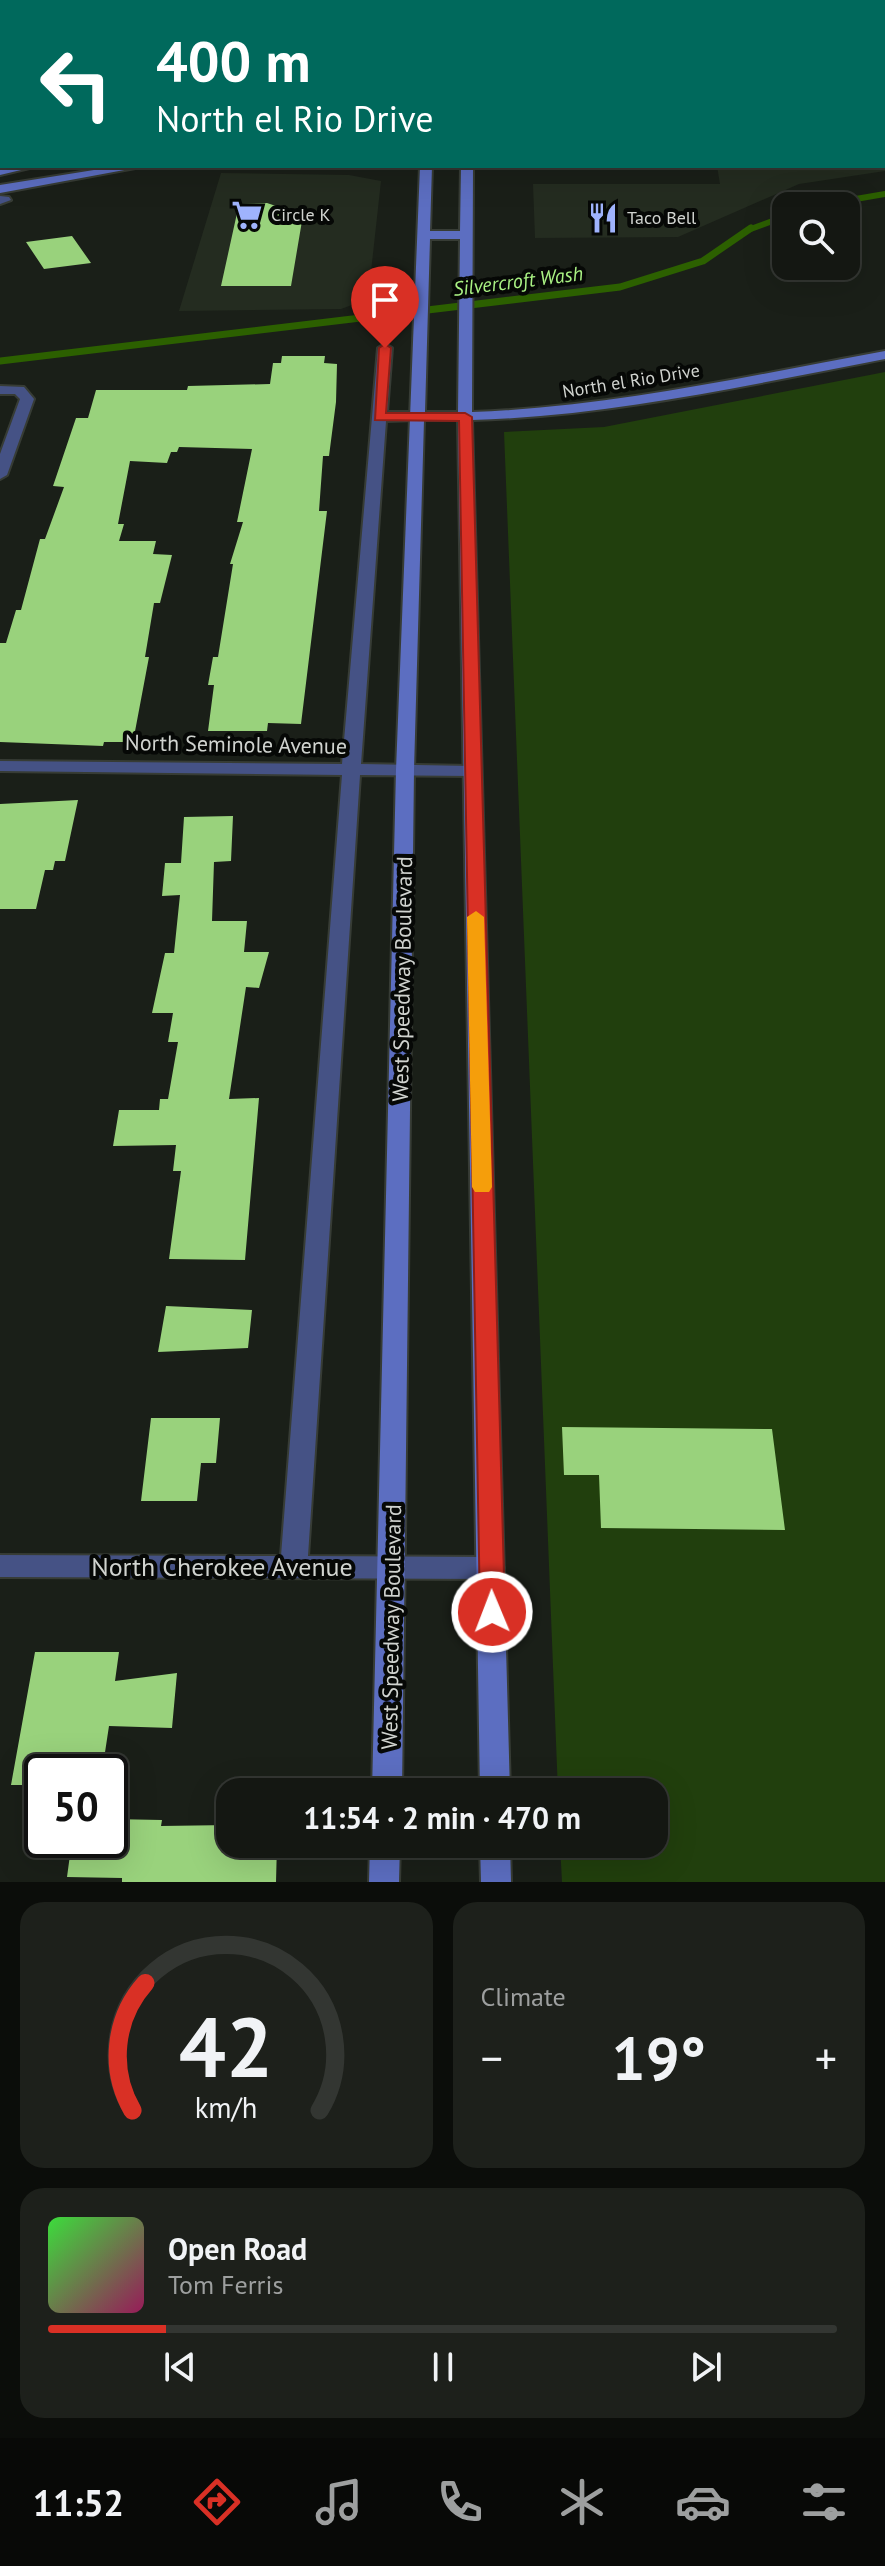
<!DOCTYPE html>
<html lang="en">
<head>
<meta charset="utf-8">
<style>
  :root { --surface:#141712; --page:#1d201b; --text:#f1f3f6; --muted:#9d9f9f; --line:#333632; --accent:#d93025 }
  body { margin:0; font-family:"PT Sans",sans-serif; background:var(--page); color:var(--text); height:100vh; display:flex; flex-direction:column; font-size:30px; white-space:nowrap }
  * { box-sizing:border-box; margin:0 }
  p { font-size:26px; color:var(--muted) }
  .icon { flex:none; width:44px; height:44px; fill:none; stroke:currentColor; stroke-width:2; stroke-linecap:round; stroke-linejoin:round }
  .map { position:relative; height:1882px; overflow:hidden }
  .side { display:flex; flex-direction:column; gap:20px; padding:20px; background:#0b0d0a; flex:1 }
  .side>* { flex:none }
  .top-card { position:absolute; left:0px; top:0px; width:886px; height:168px; box-shadow:0 8px 32px #0002,0 0 0 2px var(--line); background:#00695c; color:#fff; overflow:hidden }
  .fabs { position:absolute; left:772px; top:192px; display:grid; gap:16px }
  .fabs a { display:grid; place-items:center; width:88px; height:88px; border-radius:16px; background:var(--surface); box-shadow:0 8px 32px #0002,0 0 0 2px var(--line); font-size:40px }
  .speed { position:absolute; left:24px; top:1754px; display:flex; gap:16px; font-size:40px; font-weight:700; text-align:center }
  .speed>* { display:grid; place-content:center; width:104px; height:104px; border-radius:50%; background:var(--surface); box-shadow:0 8px 32px #0002,0 0 0 2px var(--line); line-height:1 }
  .speed .limit { border:4px solid #111; border-radius:12px; background:#fff; color:#111 }
  .pin { position:absolute; display:grid; place-items:center; width:68px; height:68px; color:#fff; margin:-82px -34px; border-radius:50% 50% 50% 0; rotate:-45deg; box-shadow:0 0 8px #0007 }
  .pin .icon { rotate:45deg }
  .me { position:absolute; width:88px; margin:-44px; rotate:359deg; stroke-linejoin:round; filter:drop-shadow(0 0 6px #0008) }
  .turn { display:flex; align-items:center; gap:28px; height:168px; padding:0 24px; font-size:36px }
  .turn .icon { width:104px; height:104px; stroke-width:2.5 }
  .turn b { display:block; font-size:56px; line-height:68px }
  .big { font-size:60px; font-weight:700; line-height:1.1 }
  .side .tile { flex:1; display:flex; flex-direction:column; justify-content:center; gap:12px; min-width:0; padding:0 28px; border-radius:24px; background:var(--page) }
  .side .dial { align-items:center; gap:0 }
  .dial svg { height:208px; overflow:visible; fill:none; stroke:var(--line); stroke-width:7; stroke-linecap:round; text-anchor:middle }
  .dial text { fill:var(--text); stroke:none }
  .song { display:flex; align-items:center; gap:24px }
  .cover { width:96px; height:96px; border-radius:12px; background:linear-gradient(135deg,hsl(120 70% 55%),hsl(330 70% 35%)) }
  .played { height:8px; border-radius:4px; background:linear-gradient(90deg,var(--accent) 15%,var(--line) 15%) }
  .keys { display:flex; justify-content:space-around; direction:ltr }
  .heat { display:flex; justify-content:space-between; align-items:center; font-size:44px; direction:ltr }
  .side .tiles { flex:1; display:grid; gap:20px; grid-template-columns:1fr 1fr }
  .tile:last-child { grid-column:span 2 }
  .trip { position:absolute; left:216px; top:1778px; width:452px; height:80px; border-radius:24px; background:var(--surface); box-shadow:0 8px 32px #0002,0 0 0 2px var(--line); font-weight:700; line-height:80px; text-align:center }
  .menu { display:flex; height:128px; justify-content:space-around; align-items:center; background:#080907; color:var(--muted) }
  .menu .icon { width:56px; height:56px }
  .menu .active { color:var(--accent) }
  .menu b { font-size:36px; color:var(--text) }
  .map>svg:first-child { display:block }
  .built { fill:#242c20 }
  .green { fill:#213f0d }
  .lines { fill:none; stroke-linecap:round; stroke-linejoin:round }
  .stream-far1 { stroke:#2c6000; stroke-width:6 }
  .stream { stroke:#2c6000; stroke-width:7 }
  .building { fill:#99d27c }
  .street-casing { stroke:#373c35; stroke-width:4 }
  .secondary-casing { stroke:#373c35; stroke-width:4 }
  .street { fill:#455285; fill-rule:evenodd }
  .secondary { fill:#5c6ec1; fill-rule:evenodd }
  .route { fill:#d93025; stroke:#8d1f18; stroke-width:2 }
  .slow { fill:#f59e0b }
  .labels { text-anchor:middle; stroke-width:8; stroke-linejoin:round; paint-order:stroke }
  .far-poi-label { font-size:18px; fill:#d0d3cf; stroke:#060806; text-anchor:start }
  .far-street-label { font-size:18px; fill:#d0d3cf; stroke:#060806 }
  .far-water-label { font-size:20px; font-style:italic; fill:#aaf284; stroke:#060806 }
  .street-label { font-size:22px; fill:#d0d3cf; stroke:#060806 }
  .near-street-label { font-size:26px; fill:#d0d3cf; stroke:#060806 }
</style>
</head>
<body>
<div class="map">
<svg width="885" height="1882" viewBox="0 0 885 1882">
  <rect width="100%" height="100%" fill="#1a1f18"/>
  <path class="built" d="M 885,72 L 885,171 L 799,184 L 678,237 L 535,238 L 533,184 L 720,184 L 717,166 L 884,166 Z
    M 221,173 L 349,175 L 381,181 L 368,299 L 341,309 L 179,311 Z"/>
  <path class="green" d="M 885,372 L 885,1882 L 562,1882 L 560,1844 L 654,1844 L 654,1792 L 558,1792 L 504,432 L 604,427 Z"/>
  <g class="lines">
    <path class="stream-far1" d="M 250,0 L 256,2
      M 815,206 L 885,194
      M 748,230 L 786,216"/>
    <path class="stream" d="M 0,361 L 620,287 L 703,261 L 751,228"/>
  </g>
  <path class="building" d="M 267,203 L 303,215 L 291,286 L 221,286 L 239,204 Z
    M 72,236 L 91,263 L 44,269 L 26,242 Z
    M 282,356 L 325,356 L 324,363 L 337,364 L 336,402 L 329,456 L 323,456 L 319,511 L 327,511 L 301,724 L 268,723 L 267,731 L 208,731 L 214,685 L 208,685 L 213,657 L 218,657 L 233,564 L 230,564 L 243,522 L 237,522 L 252,449 L 179,447 L 177,452 L 171,452 L 167,463 L 130,461 L 118,524 L 124,524 L 119,541 L 156,541 L 153,554 L 172,555 L 160,603 L 154,603 L 145,657 L 149,657 L 133,742 L 104,742 L 103,746 L 0,742 L 0,643 L 6,643 L 16,610 L 21,610 L 40,539 L 45,539 L 64,487 L 53,486 L 76,418 L 88,418 L 96,390 L 187,390 L 188,386 L 270,384 L 273,363 L 281,363 Z
    M 78,800 L 65,861 L 55,861 L 53,870 L 45,870 L 36,909 L 0,909 L 0,804 Z
    M 233,816 L 231,861 L 214,862 L 212,921 L 247,921 L 244,952 L 269,952 L 259,988 L 246,987 L 229,1099 L 259,1098 L 245,1260 L 169,1259 L 181,1171 L 173,1171 L 176,1145 L 113,1146 L 119,1110 L 159,1110 L 160,1099 L 168,1099 L 178,1042 L 168,1042 L 173,1013 L 152,1013 L 165,953 L 174,953 L 180,895 L 162,896 L 165,863 L 181,863 L 184,817 Z
    M 166,1306 L 252,1310 L 248,1348 L 158,1352 Z
    M 151,1418 L 220,1418 L 216,1463 L 201,1463 L 197,1501 L 141,1501 Z
    M 562,1427 L 772,1429 L 785,1530 L 601,1528 L 599,1475 L 564,1475 Z
    M 35,1652 L 119,1652 L 115,1681 L 177,1673 L 172,1728 L 109,1726 L 102,1772 L 42,1772 L 42,1785 L 11,1785 Z
    M 110,1819 L 162,1820 L 161,1826 L 230,1825 L 230,1844 L 277,1844 L 276,1882 L 122,1882 L 122,1878 L 67,1877 L 72,1840 L 110,1840 Z"/>
  <g class="lines">
    <g class="street-casing">
      <path id="street" d="M 0,196 L 9,197 L 11,200 L 0,204 Z
        M 385,344 L 392,348 L 387,412 L 416,412 L 423,416 L 416,420 L 386,421 L 361,764 L 472,766 L 481,771 L 472,776 L 360,775 L 308,1556 L 491,1557 L 500,1560 L 504,1568 L 500,1576 L 491,1579 L 0,1577 L 0,1555 L 281,1556 L 342,775 L 0,771 L 0,761 L 342,764 L 378,348 Z
        M 0,386 L 24,387 L 34,399 L 7,475 L 0,479 L 0,454 L 20,399 L 15,394 L 0,394 Z"/>
    </g>
    <g class="secondary-casing">
      <path id="secondary" d="M 430,0 L 440,0 L 440,2 L 430,2 Z
        M 458,0 L 468,0 L 469,2 L 459,2 Z
        M 884,36 L 885,36 L 885,42 L 884,42 Z
        M 885,51 L 885,58 L 884,58 L 884,51 Z
        M 38,166 L 0,175 L 0,167 Z
        M 119,166 L 146,166 L 0,193 L 0,185 Z
        M 420,166 L 432,166 L 430,231 L 460,231 L 461,166 L 473,166 L 472,412 C 612,407 748,376 885,351 L 885,359 C 748,385 612,416 472,420 L 510,1792 L 480,1792 L 458,420 L 424,420 L 414,770 L 402,1792 L 372,1792 L 396,770 ZM 430,239 L 460,239 L 458,412 L 425,412 Z
        M 370,1844 L 400,1844 L 399,1882 L 369,1882 Z
        M 480,1844 L 510,1844 L 511,1882 L 481,1882 Z"/>
    </g>
    <use href="#street" class="street"/>
    <use href="#secondary" class="secondary"/>
  </g>
  <path class="route" d="M 385,344 L 391,348 L 386,413 L 465,413 L 472,417 L 505,1612 L 501,1619 L 492,1622 L 483,1619 L 480,1612 L 459,421 L 375,420 L 379,348 Z"/>
  <path class="slow" d="M 476,911 L 484,917 L 492,1187 L 489,1192 L 475,1192 L 472,1187 L 467,917 Z"/>
  <defs>
    <g id="supermarket-bare" transform="scale(2.4)"><path d="M-6-5.5h2.5l.6 2H6L4.5 2H-2.5L-4.4-4H-6ZM-1.5 3.2a1.3 1.3 0 1 0 .1 0ZM3 3.2a1.3 1.3 0 1 0 .1 0Z" fill="#9fb3fd" stroke="#060806" stroke-width="2.5" paint-order="stroke"/></g>
    <g id="restaurant-bare" transform="scale(2.4)"><path d="M-5-6h1v4h1v-4h1v4h1v-4h1v5L-1.5 .5V6h-2V.5L-5-1ZM5-6V6H3V1.5H1.5Q1.5-4 5-6Z" fill="#9fb3fd" stroke="#060806" stroke-width="2.5" paint-order="stroke"/></g>
  </defs>
  <g fill-rule="evenodd">
    <use href="#supermarket-bare" x="247" y="215"/>
    <use href="#restaurant-bare" x="603" y="218"/>
  </g>
  <g class="labels">
    <g class="far-poi-label">
      <text x="271" y="221">Circle K</text>
      <text x="627" y="224">Taco Bell</text>
    </g>
    <g class="far-street-label">
      <text transform="translate(631 381) rotate(-9)" y="6">North el Rio Drive</text>
    </g>
    <g class="far-water-label">
      <text transform="translate(518 281) rotate(-7)" y="7">Silvercroft Wash</text>
    </g>
    <g class="street-label">
      <text transform="translate(236 744) rotate(1)" y="8">North Seminole Avenue</text>
      <text transform="translate(402 979) rotate(-89)" y="8">West Speedway Boulevard</text>
      <text transform="translate(391 1627) rotate(-89)" y="8">West Speedway Boulevard</text>
    </g>
    <g class="near-street-label">
      <text x="222" y="1576">North Cherokee Avenue</text>
    </g>
  </g>
</svg>
<div class="fabs">
<a><svg class="icon" aria-label="search" viewBox="0 0 24 24"><circle cx="10" cy="10" r="6"/><path d="M15 15l6 6"/></svg></a>
</div>
<div class="speed"><div class="limit">50</div></div>
<div class="pin" style="left:385px;top:348px;background:#d93025"><svg class="icon" aria-label="arrive" viewBox="0 0 24 24"><path d="M6 21V4h12l-3 4 3 4H6"/></svg></div>
<svg class="me" style="left:492px;top:1612px" viewBox="-20 -20 40 40"><circle r="17" fill="#d93025" stroke="#fff" stroke-width="3"/><path d="M0-11L8 9 0 5-8 9z" fill="#fff"/></svg>
<div class="trip">11:54 · 2 min · 470 m</div>
<div class="top-card">
<div class="turn"><svg class="icon" aria-label="left" viewBox="0 0 24 24"><path d="M17 20v-9H6M10 6l-5 5 5 5"/></svg><div><b>400 m</b>North el Rio Drive</div></div>
</div>
</div>
<section class="side">
<div class="tiles">
<div class="tile dial"><svg viewBox="0 0 100 80">
<path d="M14 69A42 42 0 1 1 86 69"/>
<path d="M14 69A42 42 0 0 1 19 20" stroke="#d93025"/>
<text x="50" y="56" font-size="32" font-weight="700">42</text>
<text x="50" y="72" font-size="11">km/h</text>
</svg></div>
<div class="tile"><p>Climate</p>
<div class="heat"><a>−</a><b class="big">19°</b><a>+</a></div>
</div>
<div class="tile">
<div class="song"><i class="cover"></i><div><b>Open Road</b><p>Tom Ferris</p></div></div>
<div class="played"></div>
<div class="keys"><svg class="icon" aria-label="previous" viewBox="0 0 24 24"><path d="M18 5L8 12l10 7zM5 5v14"/></svg><svg class="icon" aria-label="pause" viewBox="0 0 24 24"><path d="M8 5v14M16 5v14"/></svg><svg class="icon" aria-label="next" viewBox="0 0 24 24"><path d="M6 5l10 7-10 7zM19 5v14"/></svg></div>
</div>
</div>
</section>
<nav class="menu">
<b>11:52</b>
<svg class="icon active" aria-label="directions" viewBox="0 0 24 24"><path d="M12 3l9 9-9 9-9-9zM9 14v-3h6M13 9l2 2-2 2"/></svg>
<svg class="icon" aria-label="music" viewBox="0 0 24 24"><path d="M9 18V5l10-2v13"/><circle cx="6" cy="18" r="3"/><circle cx="16" cy="16" r="3"/></svg>
<svg class="icon" aria-label="phone" viewBox="0 0 24 24"><path d="M5 4h4l2 5-3 2q2 4 5 5l2-3 5 2v4C11 20 4 13 5 4z"/></svg>
<svg class="icon" aria-label="climate" viewBox="0 0 24 24"><path d="M12 3v18M4 7l16 10M4 17L20 7"/></svg>
<svg class="icon" aria-label="car" viewBox="0 0 24 24"><path d="M5 17H2v-5l4-1 3-4h7l3 4 3 1v5h-3M9 17h6M6 11h13"/><circle cx="7" cy="17" r="2"/><circle cx="17" cy="17" r="2"/></svg>
<svg class="icon" aria-label="filters" viewBox="0 0 24 24"><path d="M4 7h16M4 17h16"/><circle cx="9" cy="7" r="2"/><circle cx="15" cy="17" r="2"/></svg>
</nav>
</body>
</html>
